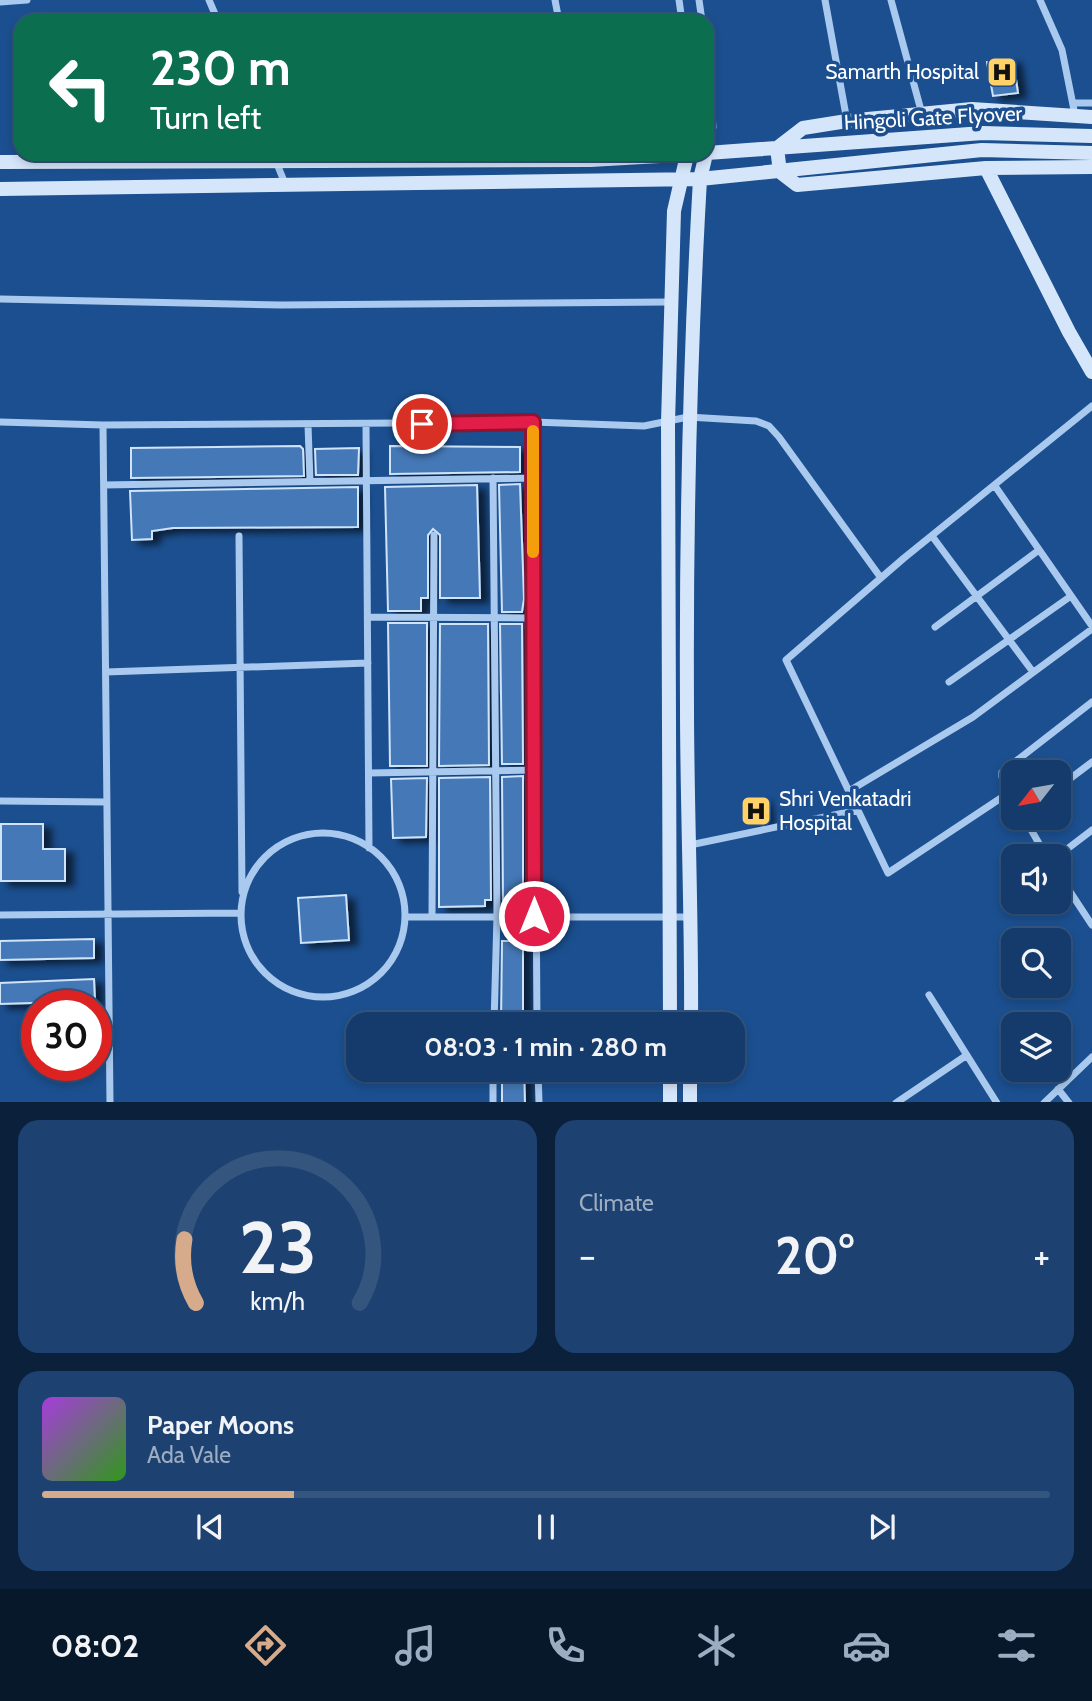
<!DOCTYPE html>
<html lang="en">
<head>
<meta charset="utf-8">
<style>
  :root { --surface:#143b6b; --page:#1d4271; --text:#f1f3f6; --muted:#9dadc1; --line:#33557e; --accent:#d6ab8b }
  body { margin:0; font-family:Cabin,sans-serif; background:var(--page); color:var(--text); height:100vh; display:flex; flex-direction:column; font-size:26px; white-space:nowrap }
  * { box-sizing:border-box; margin:0 }
  p { font-size:23px; color:var(--muted) }
  .icon { flex:none; width:38px; height:38px; fill:none; stroke:currentColor; stroke-width:2; stroke-linecap:round; stroke-linejoin:round }
  .map { position:relative; height:1102px; overflow:hidden }
  .panel { display:flex; flex-direction:column; gap:18px; padding:18px; background:#0b203b; flex:1 }
  .panel>* { flex:none }
  .top-card { position:absolute; left:14px; top:14px; width:700px; height:147px; border-radius:21px; box-shadow:0 4px 10px #0003,0 0 0 2px var(--line); background:#0b6e4f; color:#fff; overflow:hidden }
  .needle { width:46px; rotate:239deg }
  .fabs { position:absolute; left:1001px; top:760px; display:grid; gap:14px }
  .fabs a { display:grid; place-items:center; width:70px; height:70px; border-radius:14px; background:var(--surface); box-shadow:0 4px 10px #0003,0 0 0 2px var(--line); font-size:35px }
  .speed { position:absolute; left:21px; top:990px; display:flex; gap:14px; font-size:35px; font-weight:700; text-align:center }
  .speed>* { display:grid; place-content:center; width:91px; height:91px; border-radius:50%; background:var(--surface); box-shadow:0 4px 10px #0003,0 0 0 2px var(--line); line-height:1 }
  .speed .limit { border:10px solid #d22; background:#fff; color:#111 }
  .pin { position:absolute; display:grid; place-items:center; width:60px; height:60px; color:#fff; margin:-30px; border:4px solid #fff; border-radius:50%; box-shadow:0 2px 7px #0007 }
  .me { position:absolute; width:77px; margin:-38px; rotate:0deg; stroke-linejoin:round; filter:drop-shadow(0 0 5px #0008) }
  .turn { display:flex; align-items:center; gap:24px; height:147px; padding:0 21px; font-size:32px }
  .turn .icon { width:91px; height:91px; stroke-width:2.5 }
  .turn b { display:block; font-size:49px; line-height:60px }
  .big { font-size:52px; font-weight:700; line-height:1.1 }
  .panel .widget { flex:1; display:flex; flex-direction:column; justify-content:center; gap:10px; min-width:0; padding:0 24px; border-radius:21px; background:var(--page) }
  .panel .dial { align-items:center; gap:0 }
  .dial svg { height:182px; overflow:visible; fill:none; stroke:var(--line); stroke-width:7; stroke-linecap:round; text-anchor:middle }
  .dial text { fill:var(--text); stroke:none }
  .song { display:flex; align-items:center; gap:21px }
  .cover { width:84px; height:84px; border-radius:10px; background:linear-gradient(135deg,hsl(280 70% 55%),hsl(110 70% 35%)) }
  .played { height:7px; border-radius:4px; background:linear-gradient(90deg,var(--accent) 25%,var(--line) 25%) }
  .keys { display:flex; justify-content:space-around; direction:ltr }
  .heat { display:flex; justify-content:space-between; align-items:center; font-size:38px; direction:ltr }
  .panel .tiles { flex:1; display:grid; gap:18px; grid-template-columns:1fr 1fr }
  .widget:last-child { grid-column:span 2 }
  .trip { position:absolute; left:346px; top:1012px; width:399px; height:70px; border-radius:21px; background:var(--surface); box-shadow:0 4px 10px #0003,0 0 0 2px var(--line); font-weight:700; line-height:70px; text-align:center }
  .menu { display:flex; height:112px; justify-content:space-around; align-items:center; background:#08182b; color:var(--muted) }
  .menu .icon { width:49px; height:49px }
  .menu .current { color:var(--accent) }
  .menu b { font-size:32px; color:var(--text) }
  .map>svg:first-child { display:block }
  .building { fill:#4478b7; stroke:#cfe3fa; stroke-width:2; filter:url(#shadow) }
  .lines { fill:none; stroke-linecap:round; stroke-linejoin:round }
  .street { stroke:#a9c9ee; stroke-width:7 }
  .secondary { stroke:#d6e6fa; stroke-width:14 }
  .route-casing { stroke:#92132f; stroke-width:18 }
  .route { stroke:#e11d48; stroke-width:12 }
  .slow { stroke:#f59e0b; stroke-width:12 }
  .labels { text-anchor:middle; stroke-width:7; stroke-linejoin:round; paint-order:stroke }
  .poi-label { font-size:21px; fill:#fff; stroke:#1b4f8f; text-anchor:end }
  .street-label { font-size:21px; fill:#fff; stroke:#1b4f8f }
</style>
</head>
<body>
<div class="map">
<svg width="1092" height="1103" viewBox="0 0 1092 1103">
  <defs>
    <filter id="shadow"><feDropShadow dx="8" dy="4.5" stdDeviation="3.5" flood-color="#0009"/></filter>
  </defs>
  <rect width="100%" height="100%" fill="#1b4f8f"/>
  <path class="building" d="M 1013,59 L 1018,93 L 993,96 L 987,62 Z
    M 300,446 L 303,449 L 304,476 L 131,478 L 131,448 Z
    M 390,446 L 520,447 L 520,472 L 390,474 Z
    M 359,448 L 358,475 L 316,475 L 315,449 Z
    M 520,484 L 524,599 L 522,612 L 502,612 L 499,485 Z
    M 477,485 L 480,598 L 440,598 L 440,535 L 433,529 L 428,535 L 428,598 L 421,598 L 421,611 L 388,611 L 385,487 Z
    M 358,487 L 358,527 L 173,528 L 152,531 L 152,539 L 132,540 L 130,491 Z
    M 388,623 L 427,623 L 427,766 L 390,766 Z
    M 440,624 L 488,624 L 489,765 L 439,766 Z
    M 500,624 L 522,624 L 523,764 L 502,764 Z
    M 523,776 L 523,900 L 503,900 L 502,777 Z
    M 490,777 L 491,900 L 485,900 L 485,906 L 439,907 L 439,778 Z
    M 427,778 L 426,837 L 393,838 L 391,779 Z
    M 763,798 L 766,820 L 750,822 L 747,801 Z
    M 1,824 L 43,824 L 43,849 L 65,849 L 65,881 L 1,881 Z
    M 346,895 L 349,940 L 301,943 L 298,898 Z
    M 94,939 L 94,958 L 0,960 L 0,941 Z
    M 502,941 L 523,941 L 523,1024 L 501,1024 Z
    M 94,979 L 95,1001 L 0,1004 L 0,983 Z
    M 502,1069 L 524,1069 L 525,1103 L 502,1103 Z"/>
  <g class="lines">
    <path class="street" d="M 209,0 L 218,21
      M 555,0 L 559,21
      M 679,0 L 682,21
      M 699,0 L 702,21
      M 825,0 L 847,121
      M 891,0 L 922,114
      M 1040,0 L 1062,50 L 1075,115
      M 0,2 L 27,0
      M 707,55 L 713,127 L 707,150
      M 1074,103 L 1092,103
      M 273,154 L 286,186
      M 0,299 L 281,305 L 670,302
      M 0,422 L 103,425 L 533,422 L 644,426 L 688,417 L 756,421 L 769,426 L 779,437 L 881,578
      M 533,422 L 537,1024
      M 103,425 L 110,1103
      M 308,425 L 310,481
      M 366,425 L 369,848
      M 493,478 L 497,916 L 494,1024
      M 104,485 L 533,478
      M 995,486 L 1092,626
      M 239,536 L 242,892
      M 932,536 L 1033,672
      M 368,617 L 533,618
      M 935,627 L 1039,550
      M 106,672 L 368,663
      M 949,682 L 1071,596
      M 369,773 L 534,770
      M 1059,787 L 1092,762
      M 849,791 L 973,717 L 1092,629
      M 1010,792 L 888,873 L 786,660 L 904,558 L 1092,406
      M 1013,798 L 1002,777 L 1002,772 L 1092,702
      M 0,801 L 107,802
      M 1024,817 L 1046,856
      M241 915a82 82 0 1 1 164 0a82 82 0 1 1-164 0Z
      M 690,845 L 858,810
      M 1058,856 L 1092,830
      M 1059,875 L 1092,925
      M 0,915 L 240,913
      M 405,917 L 692,917
      M 432,917 L 434,535
      M 929,995 L 997,1103
      M 538,1069 L 539,1103
      M 1058,1089 L 1069,1103
      M 493,1103 L 493,1069
      M 896,1103 L 967,1055
      M 1044,1103 L 1092,1057"/>
    <path class="secondary" d="M 777,148 L 780,172 L 797,185 L 986,168 L 1092,167
      M 777,148 L 803,128 L 847,121 L 972,109 L 1092,117
      M 707,153 L 983,133 L 1092,136
      M 0,162 L 590,160 L 695,154
      M 986,168 L 1069,332 L 1092,372
      M 0,189 L 700,179 L 982,150 L 1092,153
      M 670,1024 L 668,423 L 674,211 L 687,155
      M 691,1024 C 692,917 687,811 687,705 C 686,529 690,354 700,179 L 706,154
      M 670,1069 L 670,1103
      M 690,1103 L 690,1069"/>
  </g>
  <g class="lines">
    <g class="route-casing">
      <path id="route" d="M 422,424 L 533,422 L 534,916"/>
    </g>
    <use href="#route" class="route"/>
    <path class="slow" d="M 533,431 L 533,552"/>
  </g>
  <defs>
    <g id="hospital-square" transform="scale(1.575)"><rect x="-9" y="-9" width="18" height="18" rx="4" fill="#ffd166" stroke="#1b4f8f"/><path d="M-5-5h3v3.5h4V-5h3V5h-3V1.5h-4V5h-3Z" fill="#111"/></g>
  </defs>
  <g fill-rule="evenodd">
    <use href="#hospital-square" x="1002" y="72"/>
    <use href="#hospital-square" x="756" y="811"/>
  </g>
  <g class="labels">
    <g class="poi-label">
      <text x="979" y="79">Samarth Hospital</text>
      <text x="779" y="806" text-anchor="start">Shri Venkatadri<tspan x="779" dy="24">Hospital</tspan></text>
    </g>
    <g class="street-label">
      <text transform="translate(933 118) rotate(-3)" y="7">Hingoli Gate Flyover</text>
    </g>
  </g>
</svg>
<div class="fabs">
<a><svg class="needle" viewBox="-14 -14 28 28"><path d="M0-13l5 13h-10z" fill="#e53935"/><path d="M0 13l5-13h-10z" fill="#9dadc1"/></svg></a>
<a><svg class="icon" aria-label="sound" viewBox="0 0 24 24"><path d="M4 9h4l5-4v14l-5-4H4zM17 9q2 3 0 6"/></svg></a>
<a><svg class="icon" aria-label="search" viewBox="0 0 24 24"><circle cx="10" cy="10" r="6"/><path d="M15 15l6 6"/></svg></a>
<a><svg class="icon" aria-label="layers" viewBox="0 0 24 24"><path d="M12 4l9 5-9 5-9-5zM3 14l9 5 9-5"/></svg></a>
</div>
<div class="speed"><div class="limit">30</div></div>
<div class="pin" style="left:422px;top:424px;background:#d93025"><svg class="icon" aria-label="arrive" viewBox="0 0 24 24"><path d="M6 21V4h12l-3 4 3 4H6"/></svg></div>
<svg class="me" style="left:534px;top:916px" viewBox="-20 -20 40 40"><circle r="17" fill="#e11d48" stroke="#fff" stroke-width="3"/><path d="M0-11L8 9 0 5-8 9z" fill="#fff"/></svg>
<div class="trip">08:03 · 1 min · 280 m</div>
<div class="top-card">
<div class="turn"><svg class="icon" aria-label="left" viewBox="0 0 24 24"><path d="M17 20v-9H6M10 6l-5 5 5 5"/></svg><div><b>230 m</b>Turn left</div></div>
</div>
</div>
<section class="panel">
<div class="tiles">
<div class="widget dial"><svg viewBox="0 0 100 80">
<path d="M14 69A42 42 0 1 1 86 69"/>
<path d="M14 69A42 42 0 0 1 9 41" stroke="#d6ab8b"/>
<text x="50" y="56" font-size="32" font-weight="700">23</text>
<text x="50" y="72" font-size="11">km/h</text>
</svg></div>
<div class="widget"><p>Climate</p>
<div class="heat"><a>−</a><b class="big">20°</b><a>+</a></div>
</div>
<div class="widget">
<div class="song"><i class="cover"></i><div><b>Paper Moons</b><p>Ada Vale</p></div></div>
<div class="played"></div>
<div class="keys"><svg class="icon" aria-label="previous" viewBox="0 0 24 24"><path d="M18 5L8 12l10 7zM5 5v14"/></svg><svg class="icon" aria-label="pause" viewBox="0 0 24 24"><path d="M8 5v14M16 5v14"/></svg><svg class="icon" aria-label="next" viewBox="0 0 24 24"><path d="M6 5l10 7-10 7zM19 5v14"/></svg></div>
</div>
</div>
</section>
<nav class="menu">
<b>08:02</b>
<svg class="icon current" aria-label="directions" viewBox="0 0 24 24"><path d="M12 3l9 9-9 9-9-9zM9 14v-3h6M13 9l2 2-2 2"/></svg>
<svg class="icon" aria-label="music" viewBox="0 0 24 24"><path d="M9 18V5l10-2v13"/><circle cx="6" cy="18" r="3"/><circle cx="16" cy="16" r="3"/></svg>
<svg class="icon" aria-label="phone" viewBox="0 0 24 24"><path d="M5 4h4l2 5-3 2q2 4 5 5l2-3 5 2v4C11 20 4 13 5 4z"/></svg>
<svg class="icon" aria-label="climate" viewBox="0 0 24 24"><path d="M12 3v18M4 7l16 10M4 17L20 7"/></svg>
<svg class="icon" aria-label="car" viewBox="0 0 24 24"><path d="M5 17H2v-5l4-1 3-4h7l3 4 3 1v5h-3M9 17h6M6 11h13"/><circle cx="7" cy="17" r="2"/><circle cx="17" cy="17" r="2"/></svg>
<svg class="icon" aria-label="filters" viewBox="0 0 24 24"><path d="M4 7h16M4 17h16"/><circle cx="9" cy="7" r="2"/><circle cx="15" cy="17" r="2"/></svg>
</nav>
</body>
</html>
